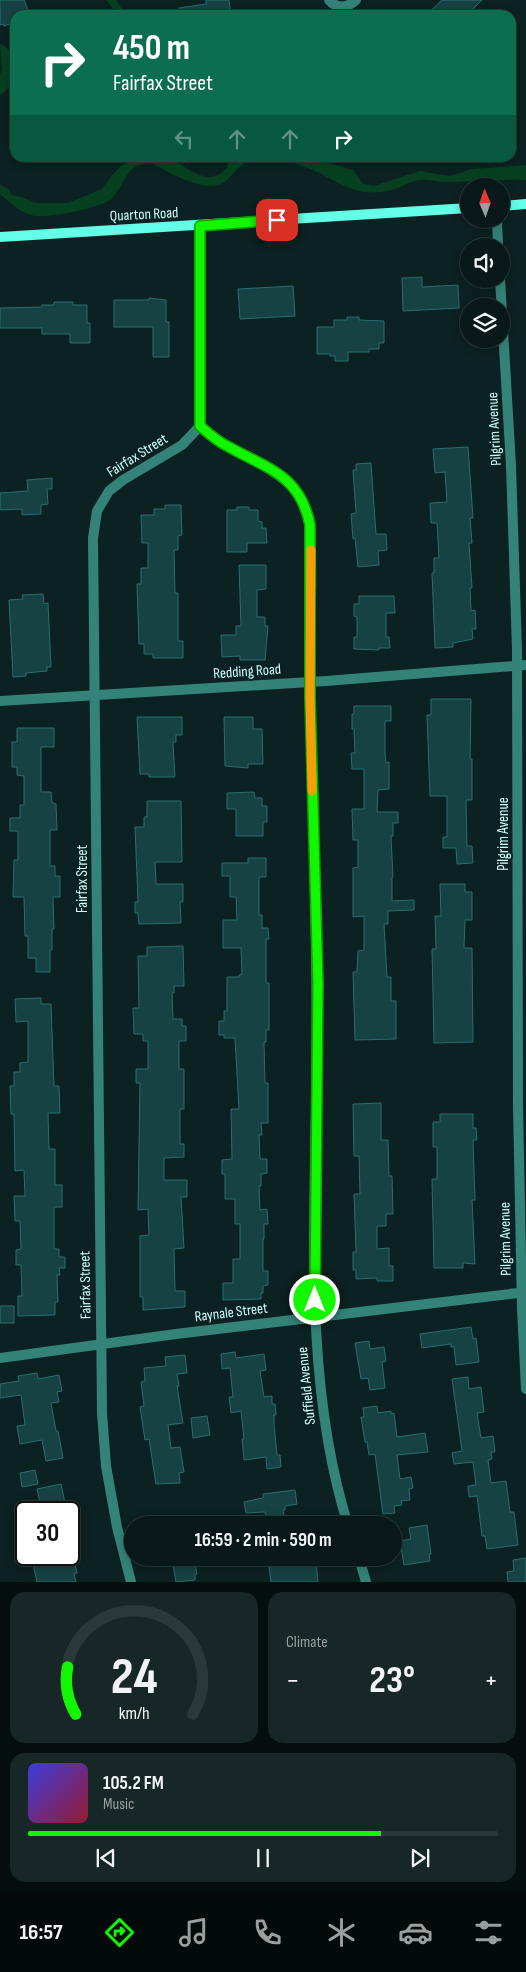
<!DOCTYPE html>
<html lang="en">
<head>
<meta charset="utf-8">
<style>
  :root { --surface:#091919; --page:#172626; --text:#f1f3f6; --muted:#99a0a2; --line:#293838; --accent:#12f700 }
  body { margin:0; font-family:"Sofia Sans Condensed",sans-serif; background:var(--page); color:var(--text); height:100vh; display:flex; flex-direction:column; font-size:19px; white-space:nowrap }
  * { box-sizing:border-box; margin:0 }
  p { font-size:16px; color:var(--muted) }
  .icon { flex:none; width:28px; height:28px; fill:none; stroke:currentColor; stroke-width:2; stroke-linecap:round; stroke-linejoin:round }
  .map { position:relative; height:1582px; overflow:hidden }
  .panel { display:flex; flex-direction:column; gap:10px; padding:10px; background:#050e0e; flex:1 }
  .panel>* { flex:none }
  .guide { position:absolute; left:10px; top:10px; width:506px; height:152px; border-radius:15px; box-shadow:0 2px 12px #0003,0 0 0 1px var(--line); background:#0b6e4f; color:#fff; overflow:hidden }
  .needle { width:32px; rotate:358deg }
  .tools { position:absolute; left:460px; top:178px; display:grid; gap:10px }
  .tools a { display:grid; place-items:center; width:50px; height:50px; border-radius:50%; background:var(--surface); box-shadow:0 2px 12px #0003,0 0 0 1px var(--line); font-size:25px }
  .speed { position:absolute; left:15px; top:1501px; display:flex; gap:10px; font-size:25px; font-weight:700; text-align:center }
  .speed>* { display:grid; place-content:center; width:65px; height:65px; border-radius:50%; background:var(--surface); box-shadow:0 2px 12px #0003,0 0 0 1px var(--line); line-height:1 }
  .speed .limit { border:2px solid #111; border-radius:8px; background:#fff; color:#111 }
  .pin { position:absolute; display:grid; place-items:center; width:42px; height:42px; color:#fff; margin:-21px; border-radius:10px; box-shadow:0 2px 8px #0006 }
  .me { position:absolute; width:55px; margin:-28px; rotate:0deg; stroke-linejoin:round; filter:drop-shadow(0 0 4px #0008) }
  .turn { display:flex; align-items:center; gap:18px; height:105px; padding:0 20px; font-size:22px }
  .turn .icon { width:65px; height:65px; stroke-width:2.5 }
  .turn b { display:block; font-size:35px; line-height:42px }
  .lanes { display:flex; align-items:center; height:48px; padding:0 20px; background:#0003; justify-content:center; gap:25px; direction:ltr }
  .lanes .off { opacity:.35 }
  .big { font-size:38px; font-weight:700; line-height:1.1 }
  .panel .widget { flex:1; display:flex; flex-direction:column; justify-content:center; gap:8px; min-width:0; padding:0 18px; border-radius:15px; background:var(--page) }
  .panel .dial { align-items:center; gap:0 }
  .dial svg { height:130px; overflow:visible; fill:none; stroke:var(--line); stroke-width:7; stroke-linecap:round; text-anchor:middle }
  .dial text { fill:var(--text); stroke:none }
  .song { display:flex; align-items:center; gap:15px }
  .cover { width:60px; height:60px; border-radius:8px; background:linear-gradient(135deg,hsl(240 70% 55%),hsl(350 70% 35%)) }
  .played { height:5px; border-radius:2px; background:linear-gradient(90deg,var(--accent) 75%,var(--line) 75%) }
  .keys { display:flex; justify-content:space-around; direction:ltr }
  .heat { display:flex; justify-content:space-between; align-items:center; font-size:28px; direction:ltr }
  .panel .tiles { flex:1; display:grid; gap:10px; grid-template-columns:1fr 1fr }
  .widget:last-child { grid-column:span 2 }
  .trip { position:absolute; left:124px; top:1516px; width:278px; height:50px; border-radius:25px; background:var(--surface); box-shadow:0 2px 12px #0003,0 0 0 1px var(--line); font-weight:700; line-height:50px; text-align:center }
  .tabs { display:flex; height:80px; justify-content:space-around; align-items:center; background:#040a0a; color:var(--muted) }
  .tabs .icon { width:35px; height:35px }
  .tabs .on { color:var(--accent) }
  .tabs b { font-size:22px; color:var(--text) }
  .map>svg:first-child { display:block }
  .water { fill:#074021 }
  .building { fill:#174243; stroke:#286e70 }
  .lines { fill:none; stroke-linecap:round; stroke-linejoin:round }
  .street { stroke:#348378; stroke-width:10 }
  .secondary { stroke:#63ffe8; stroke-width:10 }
  .route-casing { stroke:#0ca100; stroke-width:12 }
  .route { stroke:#12f700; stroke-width:9 }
  .slow { stroke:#f59e0b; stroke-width:9 }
  .labels { text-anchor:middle; stroke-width:4; stroke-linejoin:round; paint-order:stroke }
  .street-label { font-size:15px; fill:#ccfffc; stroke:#0c2121 }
</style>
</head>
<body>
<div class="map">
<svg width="526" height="1582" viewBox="0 0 526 1582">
  <rect width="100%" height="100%" fill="#0c2121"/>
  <path class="water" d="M 106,0 L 116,0 L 126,15 L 118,15 Z
    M 0,44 C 13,49 19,67 14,80 C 11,86 6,91 0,95 L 0,75 L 2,69 Z
    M 130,158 C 141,158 155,155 165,158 C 185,162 209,193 228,166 L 226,158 L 309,158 L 353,170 L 363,184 L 374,186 L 420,171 L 450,176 L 472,169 L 526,165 L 526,180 C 498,179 470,182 443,182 C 435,182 428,179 420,180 C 411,181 403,186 395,189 C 386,192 374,193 365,192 C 345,189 331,178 313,170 C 295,162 277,158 258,158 C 236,159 232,187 211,186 C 198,186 180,178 168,172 C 160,168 153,162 144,164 C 125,167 124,187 111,199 C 101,208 49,218 35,216 C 22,214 9,202 0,194 L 0,185 L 8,189 L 12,195 L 22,197 L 35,203 L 68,203 L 102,189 L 113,174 Z"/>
  <path class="building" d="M 0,0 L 24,0 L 30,15 L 15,15 L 15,22 L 4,26 L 4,24 L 0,25 Z
    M 206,0 L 229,0 L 231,15 L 180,15 L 179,8 L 206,4 Z
    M 442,0 L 482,0 L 467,15 L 426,15 Z
    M 422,277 L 422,287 L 458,285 L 459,308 L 403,311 L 402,278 Z
    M 293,286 L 295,316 L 240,319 L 238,289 Z
    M 149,298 L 166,300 L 166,322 L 169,322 L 169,357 L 153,357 L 153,327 L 114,327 L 114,300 L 149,300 Z
    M 54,302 L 73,302 L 73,305 L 87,305 L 87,323 L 90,323 L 90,343 L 70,343 L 70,334 L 42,334 L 42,328 L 0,328 L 0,308 L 42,307 L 42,305 L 54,305 Z
    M 347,317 L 359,317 L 359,320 L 384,321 L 384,343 L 379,343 L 379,349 L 369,349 L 369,352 L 348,352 L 348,361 L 335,361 L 335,356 L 330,356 L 330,354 L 317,354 L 317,327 L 334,327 L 334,320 L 347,320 Z
    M 468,447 L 473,518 L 470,518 L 472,543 L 469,543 L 472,588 L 470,588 L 471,611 L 475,610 L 476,629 L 472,629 L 473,639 L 453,643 L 453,647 L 435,648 L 432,573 L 434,573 L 434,558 L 439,558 L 437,523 L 431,523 L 430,503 L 447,502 L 445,472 L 435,473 L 433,449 Z
    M 371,463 L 376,534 L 386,534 L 387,550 L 378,551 L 379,565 L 358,567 L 355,538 L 353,539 L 351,514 L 356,513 L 353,470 L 356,470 L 356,464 Z
    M 52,478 L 52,489 L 47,489 L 48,504 L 41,505 L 41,514 L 22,515 L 22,509 L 0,510 L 0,493 L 28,491 L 27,480 Z
    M 165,505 L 181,505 L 182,535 L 178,536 L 178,550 L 174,550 L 175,593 L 178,593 L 178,641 L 183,641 L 183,658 L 153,658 L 153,654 L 144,654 L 144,644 L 139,644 L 137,584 L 141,584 L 141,568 L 148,568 L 148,543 L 142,543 L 141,515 L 154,515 L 154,509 L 165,509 Z
    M 237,507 L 249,507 L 249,510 L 258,510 L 258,521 L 262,522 L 262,528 L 266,528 L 267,543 L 247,543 L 247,552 L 227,552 L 227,510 L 237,510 Z
    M 239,565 L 266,565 L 266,589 L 257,590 L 257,617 L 265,617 L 265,626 L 268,626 L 265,660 L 240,660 L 240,656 L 222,657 L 221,635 L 236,635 L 236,626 L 241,626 Z
    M 43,594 L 44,604 L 48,603 L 51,667 L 47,667 L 47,671 L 26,673 L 26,676 L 13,677 L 9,600 L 23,599 L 22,595 Z
    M 359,596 L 394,596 L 395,613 L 386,613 L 386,637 L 389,637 L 390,648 L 379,648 L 379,650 L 354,649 L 354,637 L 357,637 L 357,617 L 354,616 L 354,604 L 359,604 Z
    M 431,699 L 471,699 L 470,759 L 472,759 L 472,800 L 466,800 L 467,846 L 472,846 L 473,863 L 457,864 L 456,848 L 443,848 L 443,837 L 447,837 L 447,796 L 430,796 L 427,715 L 431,715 Z
    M 354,706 L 391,706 L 391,721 L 385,721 L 385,753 L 386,763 L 389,762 L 389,789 L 378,790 L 377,812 L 398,812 L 398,823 L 393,823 L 393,836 L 391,836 L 393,877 L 392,878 L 392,901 L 414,900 L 414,910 L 388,911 L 388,924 L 384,924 L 387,977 L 391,977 L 391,1001 L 396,1001 L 396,1039 L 355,1040 L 353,972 L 357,972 L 358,951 L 364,950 L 364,916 L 353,917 L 353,868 L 358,867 L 358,840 L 353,840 L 352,809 L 364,809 L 364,769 L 352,769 L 351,753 L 355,753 L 354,729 L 352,729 L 352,714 L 354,714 Z
    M 137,717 L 182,717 L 182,735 L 176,735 L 176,742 L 173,742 L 175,777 L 149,777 L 149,774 L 140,774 Z
    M 224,717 L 253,717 L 253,729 L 262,729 L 263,764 L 248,764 L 248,768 L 225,766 Z
    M 17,728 L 54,728 L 54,747 L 41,747 L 41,792 L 51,792 L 52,803 L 56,804 L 57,830 L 50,830 L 50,866 L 55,866 L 55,876 L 60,876 L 60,897 L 53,897 L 54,929 L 52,929 L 52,950 L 50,950 L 50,972 L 36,972 L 36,958 L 28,958 L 28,936 L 25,936 L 24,897 L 13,897 L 14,860 L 18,860 L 18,831 L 10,831 L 10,818 L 20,818 L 20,805 L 24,805 L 24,776 L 17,775 L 17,767 L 12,767 L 12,742 L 17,742 Z
    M 254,792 L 255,798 L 262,798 L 262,806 L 267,806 L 267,822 L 263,822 L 263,836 L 236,836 L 236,809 L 227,809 L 227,793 Z
    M 147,801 L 181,801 L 182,862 L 155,862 L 156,884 L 183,884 L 183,902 L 180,902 L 181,923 L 139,924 L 138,913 L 135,913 L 135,902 L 138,902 L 135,827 L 144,827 L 144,817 L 147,817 Z
    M 248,858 L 266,858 L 266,877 L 259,877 L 259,915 L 262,915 L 262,928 L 268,928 L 269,939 L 266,939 L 266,983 L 269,983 L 269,1030 L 266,1030 L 266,1042 L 264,1042 L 265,1083 L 268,1083 L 268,1123 L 261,1123 L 262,1135 L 259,1135 L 260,1159 L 267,1159 L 267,1173 L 261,1174 L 261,1186 L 259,1186 L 260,1210 L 267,1209 L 268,1224 L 264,1224 L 264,1239 L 263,1239 L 263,1271 L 268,1271 L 268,1285 L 263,1286 L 263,1293 L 261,1293 L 261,1299 L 223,1300 L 223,1283 L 233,1283 L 233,1259 L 240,1259 L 240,1224 L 235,1224 L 235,1199 L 225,1199 L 225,1174 L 222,1174 L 222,1160 L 232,1159 L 231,1109 L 239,1109 L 235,1038 L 224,1038 L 224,1035 L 219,1035 L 219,1021 L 224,1021 L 224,1011 L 227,1011 L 227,977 L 239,977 L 239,975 L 242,974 L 241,948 L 223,948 L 223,920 L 237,920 L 236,897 L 230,897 L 230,876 L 222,876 L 222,863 L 248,863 Z
    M 440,884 L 465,884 L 465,892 L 472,892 L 472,920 L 465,920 L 464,948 L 472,948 L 473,1042 L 434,1043 L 432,949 L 436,949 L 435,916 L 441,916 Z
    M 183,946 L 184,986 L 174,986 L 174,993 L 172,993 L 173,1019 L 182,1019 L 182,1026 L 186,1026 L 186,1041 L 179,1041 L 179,1069 L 184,1069 L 184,1109 L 180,1109 L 180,1144 L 184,1144 L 184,1157 L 164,1158 L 164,1180 L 187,1180 L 187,1197 L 181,1197 L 184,1248 L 174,1249 L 175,1291 L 185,1291 L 185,1307 L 143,1310 L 143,1297 L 140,1297 L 140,1236 L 149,1235 L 148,1209 L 138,1210 L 140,1083 L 136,1083 L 136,1069 L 148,1069 L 148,1041 L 143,1041 L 143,1034 L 134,1034 L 133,1008 L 139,1008 L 138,956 L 147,956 L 147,947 Z
    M 41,998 L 41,1004 L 51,1004 L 54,1086 L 59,1086 L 60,1113 L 48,1113 L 49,1149 L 55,1149 L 55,1185 L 62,1185 L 62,1207 L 54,1207 L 54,1249 L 59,1249 L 59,1257 L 65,1257 L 65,1268 L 59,1268 L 60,1275 L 57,1275 L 58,1302 L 55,1302 L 55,1315 L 18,1316 L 18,1296 L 22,1296 L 21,1265 L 16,1265 L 16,1250 L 21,1249 L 20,1221 L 15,1221 L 14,1196 L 25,1196 L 24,1170 L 15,1171 L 14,1114 L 11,1114 L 10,1086 L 14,1086 L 14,1072 L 20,1072 L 20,1063 L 28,1062 L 28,1021 L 16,1022 L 15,999 Z
    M 381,1103 L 381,1140 L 388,1140 L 389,1176 L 392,1176 L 393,1214 L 386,1214 L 386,1226 L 377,1226 L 377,1249 L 389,1248 L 389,1266 L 393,1266 L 393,1281 L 377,1281 L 377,1278 L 356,1279 L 356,1270 L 353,1270 L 353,1252 L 356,1252 L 354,1194 L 360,1194 L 359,1156 L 354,1156 L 353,1104 Z
    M 440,1114 L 473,1114 L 473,1128 L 476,1128 L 477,1140 L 473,1140 L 475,1200 L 472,1200 L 475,1264 L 463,1263 L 463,1268 L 434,1268 L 432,1179 L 437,1179 L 437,1147 L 433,1147 L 433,1122 L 440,1122 Z
    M 0,1306 L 14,1306 L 14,1323 L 0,1323 Z
    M 471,1327 L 473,1339 L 476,1338 L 479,1362 L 456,1365 L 454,1347 L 451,1347 L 451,1344 L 422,1348 L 420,1334 Z
    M 369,1341 L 370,1349 L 384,1347 L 386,1361 L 382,1362 L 385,1388 L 370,1390 L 368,1378 L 361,1379 L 355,1343 Z
    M 235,1352 L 236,1358 L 264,1354 L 266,1370 L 260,1371 L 264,1397 L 272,1396 L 272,1404 L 275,1404 L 276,1415 L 274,1415 L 274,1424 L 277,1455 L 280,1455 L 281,1467 L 267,1469 L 266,1457 L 244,1460 L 242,1439 L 244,1439 L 241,1411 L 231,1413 L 229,1397 L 233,1397 L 230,1368 L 222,1369 L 221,1354 Z
    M 185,1355 L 187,1373 L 177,1374 L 179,1386 L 177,1386 L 183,1423 L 168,1425 L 171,1448 L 180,1447 L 184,1472 L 179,1473 L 180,1483 L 156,1484 L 149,1439 L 145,1440 L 140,1407 L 144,1406 L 141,1382 L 145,1381 L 144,1368 L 166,1366 L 165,1357 Z
    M 37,1373 L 38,1379 L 59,1375 L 62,1391 L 57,1392 L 59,1402 L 51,1403 L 56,1431 L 58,1431 L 63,1458 L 46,1461 L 42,1440 L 20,1444 L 17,1426 L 25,1425 L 21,1395 L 0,1398 L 0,1384 L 19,1381 L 18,1376 Z
    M 468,1377 L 469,1389 L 481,1387 L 484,1412 L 477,1413 L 481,1438 L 493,1436 L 495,1452 L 491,1452 L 492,1459 L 488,1460 L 491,1483 L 506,1481 L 510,1512 L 514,1512 L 518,1545 L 487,1549 L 485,1536 L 482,1536 L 477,1496 L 469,1497 L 468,1486 L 476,1485 L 473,1462 L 454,1464 L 452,1453 L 462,1451 L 452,1379 Z
    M 377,1406 L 378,1413 L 391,1411 L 391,1414 L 394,1413 L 397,1437 L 425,1433 L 428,1452 L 397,1455 L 400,1479 L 411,1477 L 413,1488 L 409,1489 L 410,1500 L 401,1501 L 402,1505 L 394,1506 L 395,1513 L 383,1514 L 375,1454 L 369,1455 L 367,1442 L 365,1442 L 361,1417 L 364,1417 L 363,1408 Z
    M 207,1416 L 210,1435 L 193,1438 L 191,1418 Z
    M 35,1470 L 38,1484 L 22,1487 L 20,1473 Z
    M 61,1484 L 67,1512 L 42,1512 L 37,1489 Z
    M 295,1490 L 297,1504 L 285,1506 L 285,1510 L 283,1510 L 286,1525 L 267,1525 L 265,1512 L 246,1513 L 244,1502 L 263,1498 L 263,1494 Z
    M 427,1525 L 431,1554 L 429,1554 L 430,1561 L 404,1565 L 400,1541 L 411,1539 L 409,1528 Z
    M 31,1555 L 73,1555 L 77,1573 L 74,1574 L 76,1582 L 37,1582 Z
    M 172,1558 L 194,1558 L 197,1574 L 195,1575 L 195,1580 L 176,1582 Z
    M 526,1558 L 526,1582 L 508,1582 L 507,1572 L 514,1571 L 513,1560 Z
    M 316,1561 L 318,1582 L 271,1582 L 269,1567 Z"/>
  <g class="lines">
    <path class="street" d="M 329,0 C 336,9 348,8 356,0
      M 497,219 L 498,246
      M 500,279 L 511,466 L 517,649 L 518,1105 L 522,1309 L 526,1389
      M 200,426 C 209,434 218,442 229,447 C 267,469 300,477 310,525 C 314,584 308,643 310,701 C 313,829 318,957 316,1085 C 315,1230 304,1385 348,1525
      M 0,701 L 326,681 L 526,665
      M 0,1358 L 176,1334 L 526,1292
      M 359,1558 L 366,1582
      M 131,1582 L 117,1527 L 106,1466 L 102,1413 L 93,538 L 97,511 L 109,491 L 123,480 L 182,445 L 200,426 L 200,226"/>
    <path class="secondary" d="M 501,206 L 526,204
      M 0,237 L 469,208"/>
  </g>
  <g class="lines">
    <g class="route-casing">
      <path id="route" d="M 277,220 L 200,226 L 200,426 C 209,434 218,442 229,447 C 268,469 300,475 310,525 L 310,697 L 318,984 L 315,1300"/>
    </g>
    <use href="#route" class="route"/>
    <path class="slow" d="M 311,550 L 310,697 L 312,791"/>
  </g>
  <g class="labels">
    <g class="street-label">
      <text transform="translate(144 214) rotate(-3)" y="5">Quarton Road</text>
      <text transform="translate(494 429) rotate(-93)" y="5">Pilgrim Avenue</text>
      <text transform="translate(137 455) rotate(-32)" y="5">Fairfax Street</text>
      <text transform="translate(247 671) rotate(-4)" y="5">Redding Road</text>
      <text transform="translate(503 834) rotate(-90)" y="5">Pilgrim Avenue</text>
      <text transform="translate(82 879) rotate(-90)" y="5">Fairfax Street</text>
      <text transform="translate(505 1239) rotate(-91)" y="5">Pilgrim Avenue</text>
      <text transform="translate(85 1285) rotate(-91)" y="5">Fairfax Street</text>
      <text transform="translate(231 1312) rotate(-7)" y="5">Raynale Street</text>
      <text transform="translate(306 1386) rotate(-96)" y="5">Suffield Avenue</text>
    </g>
  </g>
</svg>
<div class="tools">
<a><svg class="needle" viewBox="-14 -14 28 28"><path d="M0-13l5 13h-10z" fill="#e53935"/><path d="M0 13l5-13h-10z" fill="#99a0a2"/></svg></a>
<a><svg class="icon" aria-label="sound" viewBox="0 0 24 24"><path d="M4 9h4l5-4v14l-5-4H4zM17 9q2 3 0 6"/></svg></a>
<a><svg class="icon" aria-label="layers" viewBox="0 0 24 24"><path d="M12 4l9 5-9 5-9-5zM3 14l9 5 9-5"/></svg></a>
</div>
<div class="speed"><div class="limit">30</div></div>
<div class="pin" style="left:277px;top:220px;background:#d93025"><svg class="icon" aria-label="arrive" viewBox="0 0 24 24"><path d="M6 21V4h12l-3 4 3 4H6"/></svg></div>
<svg class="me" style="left:315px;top:1300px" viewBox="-20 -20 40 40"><circle r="17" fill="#12f700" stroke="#fff" stroke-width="3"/><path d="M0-11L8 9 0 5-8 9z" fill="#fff"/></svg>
<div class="trip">16:59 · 2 min · 590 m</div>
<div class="guide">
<div class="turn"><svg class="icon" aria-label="right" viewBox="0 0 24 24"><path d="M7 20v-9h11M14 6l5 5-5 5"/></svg><div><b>450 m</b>Fairfax Street</div></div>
<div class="lanes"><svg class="icon off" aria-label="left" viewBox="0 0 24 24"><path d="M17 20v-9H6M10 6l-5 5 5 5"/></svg><svg class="icon off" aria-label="ahead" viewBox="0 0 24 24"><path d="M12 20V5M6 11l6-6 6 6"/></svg><svg class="icon off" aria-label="ahead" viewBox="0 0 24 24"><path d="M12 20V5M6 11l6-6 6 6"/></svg><svg class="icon" aria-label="right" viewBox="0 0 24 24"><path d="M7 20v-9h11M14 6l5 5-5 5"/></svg></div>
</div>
</div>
<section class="panel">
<div class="tiles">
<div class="widget dial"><svg viewBox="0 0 100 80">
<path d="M14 69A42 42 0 1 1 86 69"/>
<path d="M14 69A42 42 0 0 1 9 40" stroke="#12f700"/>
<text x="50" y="56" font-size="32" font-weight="700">24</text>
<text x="50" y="72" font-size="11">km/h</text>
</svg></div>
<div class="widget"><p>Climate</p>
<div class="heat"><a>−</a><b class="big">23°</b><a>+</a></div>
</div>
<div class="widget">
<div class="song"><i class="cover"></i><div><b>105.2 FM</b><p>Music</p></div></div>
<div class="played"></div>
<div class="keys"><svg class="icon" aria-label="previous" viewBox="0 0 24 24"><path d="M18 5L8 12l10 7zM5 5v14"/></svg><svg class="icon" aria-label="pause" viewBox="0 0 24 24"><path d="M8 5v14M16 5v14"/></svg><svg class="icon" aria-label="next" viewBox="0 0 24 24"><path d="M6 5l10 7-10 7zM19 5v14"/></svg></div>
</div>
</div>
</section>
<nav class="tabs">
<b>16:57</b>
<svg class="icon on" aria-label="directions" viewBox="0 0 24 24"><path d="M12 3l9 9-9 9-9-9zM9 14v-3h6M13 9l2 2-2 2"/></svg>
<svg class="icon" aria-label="music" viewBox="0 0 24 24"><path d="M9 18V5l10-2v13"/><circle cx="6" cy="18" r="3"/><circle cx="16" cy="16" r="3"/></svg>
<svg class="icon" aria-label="phone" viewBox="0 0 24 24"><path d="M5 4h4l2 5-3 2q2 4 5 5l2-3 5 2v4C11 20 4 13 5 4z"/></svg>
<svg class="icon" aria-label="climate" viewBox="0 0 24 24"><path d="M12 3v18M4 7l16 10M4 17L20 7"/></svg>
<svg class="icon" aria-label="car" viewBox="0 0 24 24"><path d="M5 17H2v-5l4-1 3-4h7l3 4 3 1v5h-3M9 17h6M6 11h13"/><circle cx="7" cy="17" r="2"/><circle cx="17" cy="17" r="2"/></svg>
<svg class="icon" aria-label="filters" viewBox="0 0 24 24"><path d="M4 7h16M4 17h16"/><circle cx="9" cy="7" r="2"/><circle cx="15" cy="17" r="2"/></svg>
</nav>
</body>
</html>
